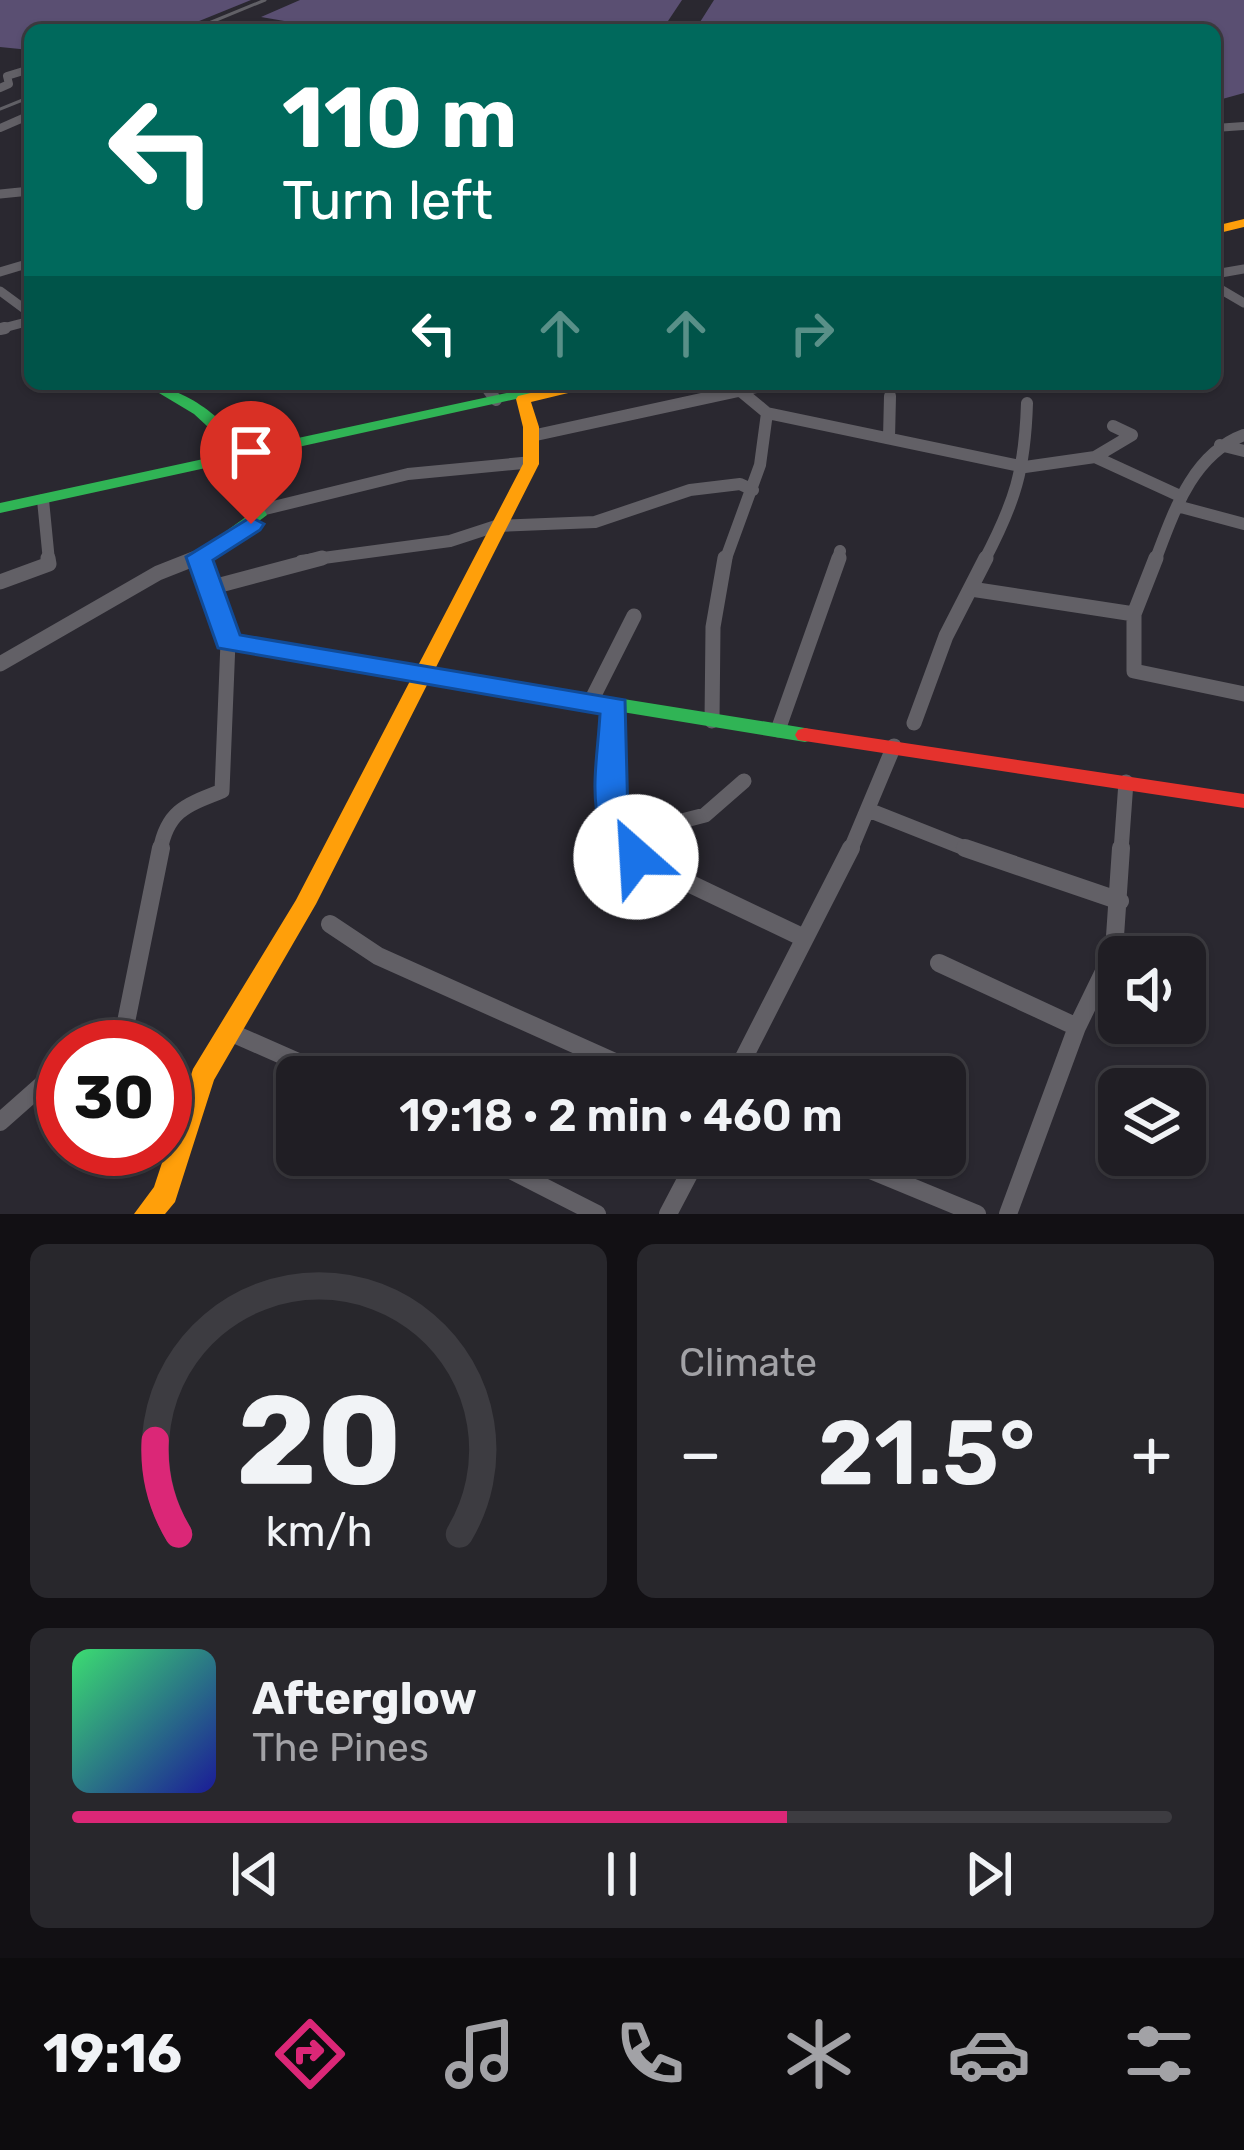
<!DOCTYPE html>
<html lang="en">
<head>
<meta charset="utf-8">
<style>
  :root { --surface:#201e24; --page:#28272c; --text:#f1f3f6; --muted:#a2a2a6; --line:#3d3c41; --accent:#db2777 }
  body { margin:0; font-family:Rubik,sans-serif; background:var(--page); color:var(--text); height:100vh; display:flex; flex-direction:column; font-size:45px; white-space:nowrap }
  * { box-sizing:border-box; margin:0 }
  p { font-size:39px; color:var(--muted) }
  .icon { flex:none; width:66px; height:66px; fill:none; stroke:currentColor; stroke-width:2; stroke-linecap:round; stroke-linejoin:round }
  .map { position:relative; height:1214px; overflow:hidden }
  .panel { display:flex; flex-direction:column; gap:30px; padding:30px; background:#121014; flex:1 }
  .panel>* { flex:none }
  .guide { position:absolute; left:24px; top:24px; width:1197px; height:366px; border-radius:18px; box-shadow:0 3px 9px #0004,0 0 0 3px var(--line); background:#00695c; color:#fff; overflow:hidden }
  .fabs { position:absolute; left:1098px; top:936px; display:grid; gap:24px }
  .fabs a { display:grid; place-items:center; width:108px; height:108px; border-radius:18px; background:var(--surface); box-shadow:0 3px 9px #0004,0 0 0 3px var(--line); font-size:60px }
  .speed { position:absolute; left:36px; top:1020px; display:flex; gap:24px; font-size:60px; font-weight:700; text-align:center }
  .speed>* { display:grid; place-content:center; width:156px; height:156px; border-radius:50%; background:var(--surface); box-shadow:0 3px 9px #0004,0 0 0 3px var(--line); line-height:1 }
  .speed .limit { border:18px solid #d22; background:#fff; color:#111 }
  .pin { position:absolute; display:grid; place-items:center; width:102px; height:102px; color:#fff; margin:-123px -51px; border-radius:50% 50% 50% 0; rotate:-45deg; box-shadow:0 0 12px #0007 }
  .pin .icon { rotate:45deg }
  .me { position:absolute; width:132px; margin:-66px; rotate:334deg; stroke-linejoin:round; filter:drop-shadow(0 0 9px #0008) }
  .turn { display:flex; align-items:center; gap:42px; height:252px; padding:0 60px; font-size:54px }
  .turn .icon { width:156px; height:156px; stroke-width:2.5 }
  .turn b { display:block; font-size:84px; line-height:102px }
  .lanes { display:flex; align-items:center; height:114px; padding:0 60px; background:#0003; justify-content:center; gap:60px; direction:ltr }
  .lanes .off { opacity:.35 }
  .big { font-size:90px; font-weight:600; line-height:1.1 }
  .panel .widget { flex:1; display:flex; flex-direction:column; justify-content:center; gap:18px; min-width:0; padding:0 42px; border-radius:18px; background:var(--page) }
  .panel .dial { align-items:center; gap:0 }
  .dial svg { height:312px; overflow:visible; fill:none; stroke:var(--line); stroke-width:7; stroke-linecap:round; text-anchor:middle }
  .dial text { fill:var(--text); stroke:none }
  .song { display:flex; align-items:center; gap:36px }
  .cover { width:144px; height:144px; border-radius:18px; background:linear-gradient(135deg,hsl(140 70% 55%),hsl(240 70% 35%)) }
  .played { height:12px; border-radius:6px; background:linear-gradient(90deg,var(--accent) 65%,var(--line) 65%) }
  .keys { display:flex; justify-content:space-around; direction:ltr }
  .heat { display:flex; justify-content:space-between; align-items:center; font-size:66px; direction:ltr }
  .panel .tiles { flex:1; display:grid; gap:30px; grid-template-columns:1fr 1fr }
  .widget:last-child { grid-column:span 2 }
  .trip { position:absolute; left:276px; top:1056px; width:690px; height:120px; border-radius:18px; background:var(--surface); box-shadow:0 3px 9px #0004,0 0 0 3px var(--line); font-weight:600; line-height:120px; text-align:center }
  .tab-bar { display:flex; height:192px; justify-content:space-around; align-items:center; background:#0d0c0e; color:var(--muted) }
  .tab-bar .icon { width:84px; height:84px }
  .tab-bar .on { color:var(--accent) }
  .tab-bar b { font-size:54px; color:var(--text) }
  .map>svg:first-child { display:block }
  .forest { fill:#5a4f72 }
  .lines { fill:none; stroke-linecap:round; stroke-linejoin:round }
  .street-far4 { stroke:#626066; stroke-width:8 }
  .street-far3 { stroke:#626066; stroke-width:9 }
  .street-far2 { stroke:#626066; stroke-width:12 }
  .street-far1 { stroke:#626066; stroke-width:15 }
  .street { stroke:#626066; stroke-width:18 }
  .fast { fill:#30b455; fill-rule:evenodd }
  .slow { fill:#ff9f0a; fill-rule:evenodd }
  .jam { fill:#e5322d; fill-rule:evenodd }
  .rail { stroke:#616066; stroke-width:3 }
  .route { fill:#1a73e8; stroke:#114b97; stroke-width:3 }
</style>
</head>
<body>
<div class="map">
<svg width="1244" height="1214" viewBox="0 0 1244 1214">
  <rect width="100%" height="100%" fill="#2a2830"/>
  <path class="forest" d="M 0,0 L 251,0 L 177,30 L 30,30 L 30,50 L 0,47 Z
    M 300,0 L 682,0 L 662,30 L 337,30 L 261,17 Z
    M 714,0 L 1244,0 L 1244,93 L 1215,101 L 1215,30 L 695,30 Z"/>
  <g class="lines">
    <path class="street-far4" d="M 0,88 L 9,84 L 7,76 L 30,69
      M 0,128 L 30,115
      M 1215,128 L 1244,126"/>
    <path class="street-far3" d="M 0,194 L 30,191
      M 0,272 L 30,263
      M 1215,274 L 1244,269
      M 1215,286 L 1244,303
      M 0,291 L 30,313
      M 0,329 L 30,321"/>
    <path class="street-far2" d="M 0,329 L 5,328
      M 484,384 L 496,400
      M 1154,384 L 1159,387
      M 767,413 L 1025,467 L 1095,457 L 1132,435 L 1113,426
      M 536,435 L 770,384
      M 889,438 L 890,396
      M 1220,445 L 1244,451
      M 1095,457 L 1180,496
      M 43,500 L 49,561
      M 1177,506 L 1244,524
      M 257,511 L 408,474 L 533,462
      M 188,561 L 199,557
      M 301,561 L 450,541 L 496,526 L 595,522 L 690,490 L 740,484 L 753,490
      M 725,561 L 760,465 L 767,413 L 732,384
      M 838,561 L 840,551
      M 984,561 C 1015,502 1025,470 1027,403
      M 1155,561 C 1173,514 1192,454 1244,435"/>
    <path class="street-far1" d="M 1156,558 L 1134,614 L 1134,671 L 1244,694
      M 0,582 L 49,564 L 48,558
      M 209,588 L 322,558
      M 971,589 L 1134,614
      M 0,664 L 158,573 L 196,558
      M 590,703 L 634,616
      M 615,707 L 611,780 L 616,838 L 629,851
      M 712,721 L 713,627 L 725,558
      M 914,723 L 946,636 L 986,558
      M 778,730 L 839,558
      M 871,811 L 972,851
      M 616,838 L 705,815 L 744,781
      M 160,851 C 167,811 186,805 222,791 L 228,642
      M 850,851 L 894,746
      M 1121,851 L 1126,782"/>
    <path class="street" d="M 626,848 L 636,858 L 804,938
      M 965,848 L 1120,901
      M 330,924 L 378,956 L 648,1077
      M 939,963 L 1077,1027
      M 232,1033 L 332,1077
      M 121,1047 L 161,848
      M 734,1077 L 851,848
      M 0,1122 L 43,1084 L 63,1079
      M 481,1155 L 597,1214
      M 834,1155 L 977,1214
      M 668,1214 L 699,1155
      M 1008,1214 L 1077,1027 L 1114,951 L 1121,848"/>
    <path class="fast" d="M 144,384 C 175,384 233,418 238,451 L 534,387 L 541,391 L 534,395 L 239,460 L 267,515 L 208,559 L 236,637 L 805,728 L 812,730 L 815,735 L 812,740 L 805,742 L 221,646 L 190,557 L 250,514 L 224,464 L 0,513 L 0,503 L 222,455 L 220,438 L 194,414 Z"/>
    <path class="slow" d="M 1244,219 L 1244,227 L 1215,234 L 1215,226 Z
      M 569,384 L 595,384 L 593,387 L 531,402 L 539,427 L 539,464 L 316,904 L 214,1080 L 175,1202 L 165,1214 L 134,1214 L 154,1187 L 193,1069 L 296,900 L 523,464 L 523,427 L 516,399 L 518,396 Z"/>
    <path class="jam" d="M 805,728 L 1244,794 L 1244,808 L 798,740 L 795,735 L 798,730 Z"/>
    <path class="rail" d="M 192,30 L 265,0
      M 0,109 L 30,97"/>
  </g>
  <path class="route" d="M 251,517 L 264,524 L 260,530 L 213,560 L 240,635 L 625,700 L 628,819 L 632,833 L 653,857 L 648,866 L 624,866 C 582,824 597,770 600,714 L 218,648 L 186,557 Z"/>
</svg>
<div class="fabs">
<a><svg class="icon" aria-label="sound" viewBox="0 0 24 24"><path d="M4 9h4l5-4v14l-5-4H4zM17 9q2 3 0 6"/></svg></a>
<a><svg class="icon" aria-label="layers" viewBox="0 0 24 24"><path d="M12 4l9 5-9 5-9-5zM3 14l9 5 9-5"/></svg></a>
</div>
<div class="speed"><div class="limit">30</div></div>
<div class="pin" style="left:251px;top:524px;background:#d93025"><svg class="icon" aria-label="arrive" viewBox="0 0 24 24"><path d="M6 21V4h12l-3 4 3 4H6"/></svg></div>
<svg class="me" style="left:636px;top:857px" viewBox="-20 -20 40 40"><circle r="19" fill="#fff"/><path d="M0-13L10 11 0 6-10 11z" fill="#1a73e8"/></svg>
<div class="trip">19:18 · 2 min · 460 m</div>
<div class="guide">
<div class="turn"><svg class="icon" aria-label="left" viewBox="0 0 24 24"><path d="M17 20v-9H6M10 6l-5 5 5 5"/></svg><div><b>110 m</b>Turn left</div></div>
<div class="lanes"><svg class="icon" aria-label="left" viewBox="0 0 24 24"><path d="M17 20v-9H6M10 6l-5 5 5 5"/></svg><svg class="icon off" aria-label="ahead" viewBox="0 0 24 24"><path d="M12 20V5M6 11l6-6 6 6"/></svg><svg class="icon off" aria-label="ahead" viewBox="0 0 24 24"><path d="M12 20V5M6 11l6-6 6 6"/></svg><svg class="icon off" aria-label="right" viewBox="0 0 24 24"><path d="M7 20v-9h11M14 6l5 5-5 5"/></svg></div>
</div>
</div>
<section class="panel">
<div class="tiles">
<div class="widget dial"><svg viewBox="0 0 100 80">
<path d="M14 69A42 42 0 1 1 86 69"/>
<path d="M14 69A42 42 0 0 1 8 45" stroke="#db2777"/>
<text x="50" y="56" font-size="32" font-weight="700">20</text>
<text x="50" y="72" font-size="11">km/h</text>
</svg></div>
<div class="widget"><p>Climate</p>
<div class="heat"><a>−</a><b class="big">21.5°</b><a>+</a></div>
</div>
<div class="widget">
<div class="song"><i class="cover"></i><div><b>Afterglow</b><p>The Pines</p></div></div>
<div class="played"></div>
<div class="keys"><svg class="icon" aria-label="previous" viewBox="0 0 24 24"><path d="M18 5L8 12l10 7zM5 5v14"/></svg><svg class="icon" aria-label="pause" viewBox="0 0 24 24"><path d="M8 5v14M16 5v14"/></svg><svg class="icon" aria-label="next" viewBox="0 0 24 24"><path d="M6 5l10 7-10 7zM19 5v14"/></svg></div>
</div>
</div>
</section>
<nav class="tab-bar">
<b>19:16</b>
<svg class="icon on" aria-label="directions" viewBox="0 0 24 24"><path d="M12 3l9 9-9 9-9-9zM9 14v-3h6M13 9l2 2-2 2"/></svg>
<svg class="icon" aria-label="music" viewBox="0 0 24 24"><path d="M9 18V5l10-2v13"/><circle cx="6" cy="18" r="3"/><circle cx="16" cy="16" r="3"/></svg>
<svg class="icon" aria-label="phone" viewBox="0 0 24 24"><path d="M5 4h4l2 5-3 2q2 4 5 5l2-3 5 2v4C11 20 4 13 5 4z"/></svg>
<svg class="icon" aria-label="climate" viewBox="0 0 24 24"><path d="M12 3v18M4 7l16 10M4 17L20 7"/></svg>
<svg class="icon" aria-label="car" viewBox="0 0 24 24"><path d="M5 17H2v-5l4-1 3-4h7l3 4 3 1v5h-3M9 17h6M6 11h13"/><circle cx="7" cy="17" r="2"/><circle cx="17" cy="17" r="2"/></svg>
<svg class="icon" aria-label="filters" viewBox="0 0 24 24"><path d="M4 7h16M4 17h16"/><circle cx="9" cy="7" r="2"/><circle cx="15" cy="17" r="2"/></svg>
</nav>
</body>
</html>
